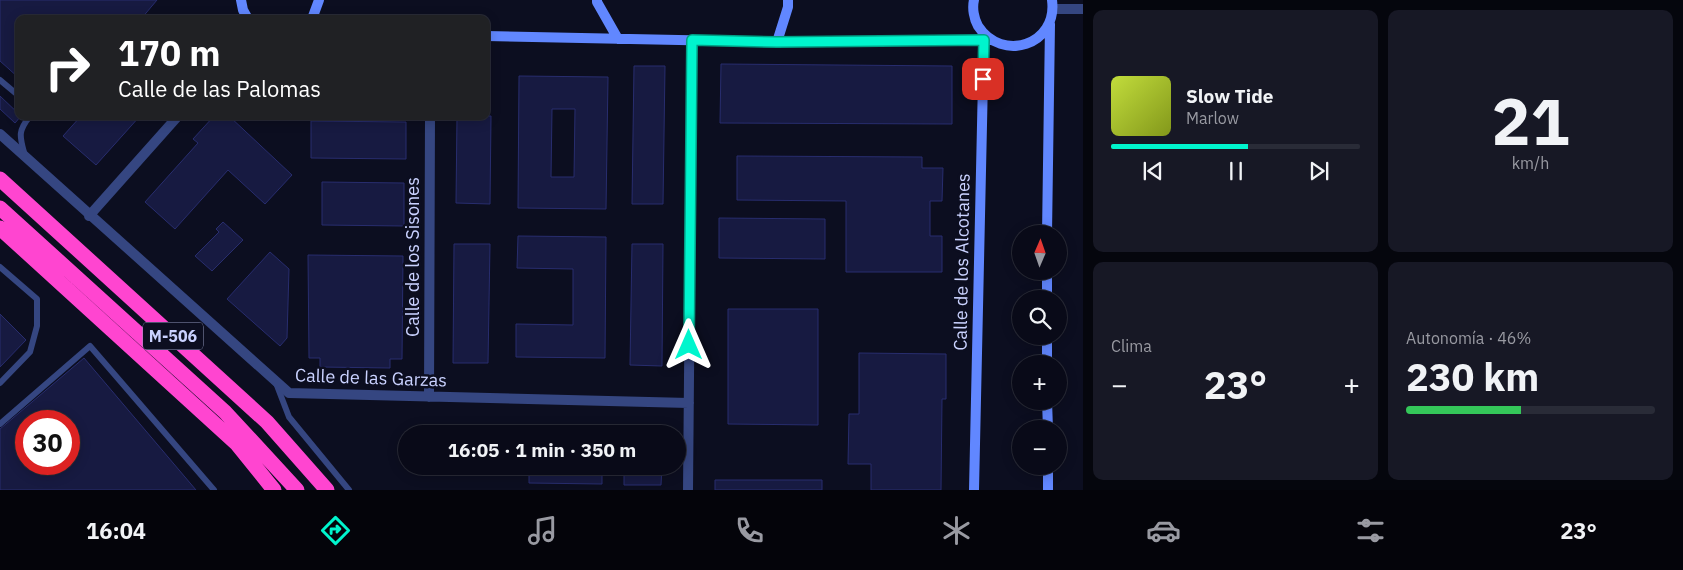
<!DOCTYPE html>
<html lang="es">
<head>
<meta charset="utf-8">
<style>
  :root { --surface:#090a18; --page:#171825; --text:#f1f3f6; --muted:#999aa2; --line:#292b37; --accent:#00f5cd }
  body { margin:0; font-family:"IBM Plex Sans",sans-serif; background:var(--page); color:var(--text); height:100vh; display:flex; flex-direction:column; font-size:19px; white-space:nowrap }
  * { box-sizing:border-box; margin:0 }
  p { font-size:16px; color:var(--muted) }
  .icon { flex:none; width:28px; height:28px; fill:none; stroke:currentColor; stroke-width:2; stroke-linecap:round; stroke-linejoin:round }
  .map { position:relative; flex:1; overflow:hidden }
  .drawer { display:flex; flex-direction:column; gap:10px; padding:10px; background:#05060d; width:600px }
  .drawer>* { flex:none }
  .banner { position:absolute; left:15px; top:15px; width:475px; height:105px; border-radius:10px; box-shadow:0 2px 12px #0003,0 0 0 1px var(--line); background:#202124; color:#fff; overflow:hidden }
  .needle { width:32px; rotate:2deg }
  .tools { position:absolute; left:1012px; top:225px; display:grid; gap:10px }
  .tools a { display:grid; place-items:center; width:55px; height:55px; border-radius:50%; background:var(--surface); box-shadow:0 2px 12px #0003,0 0 0 1px var(--line); font-size:25px }
  .speed { position:absolute; left:15px; top:410px; display:flex; gap:10px; font-size:25px; font-weight:700; text-align:center }
  .speed>* { display:grid; place-content:center; width:65px; height:65px; border-radius:50%; background:var(--surface); box-shadow:0 2px 12px #0003,0 0 0 1px var(--line); line-height:1 }
  .speed .limit { border:8px solid #d22; background:#fff; color:#111 }
  .pin { position:absolute; display:grid; place-items:center; width:42px; height:42px; color:#fff; margin:-21px; border-radius:10px; box-shadow:0 2px 8px #0006 }
  .me { position:absolute; width:55px; margin:-28px; rotate:0deg; stroke-linejoin:round; filter:drop-shadow(0 0 4px #0008) }
  .turn { display:flex; align-items:center; gap:18px; height:105px; padding:0 20px; font-size:22px }
  .turn .icon { width:65px; height:65px; stroke-width:2.5 }
  .turn b { display:block; font-size:35px; line-height:42px }
  .big { font-size:38px; font-weight:700; line-height:1.1 }
  .drawer .tile { flex:1; display:flex; flex-direction:column; justify-content:center; gap:8px; min-width:0; padding:0 18px; border-radius:10px; background:var(--page) }
  .drawer .dial { align-items:center; gap:0 }
  .dial b { font-size:65px; line-height:1 }
  .song { display:flex; align-items:center; gap:15px }
  .cover { width:60px; height:60px; border-radius:8px; background:linear-gradient(135deg,hsl(70 70% 55%),hsl(70 70% 35%)) }
  .played { height:5px; border-radius:2px; background:linear-gradient(90deg,var(--accent) 55%,var(--line) 55%) }
  .keys { display:flex; justify-content:space-around; direction:ltr }
  .heat { display:flex; justify-content:space-between; align-items:center; font-size:28px; direction:ltr }
  .charge { height:8px; border-radius:4px; background:linear-gradient(90deg,#34c759 46%,var(--line) 0) }
  .drawer .tiles { flex:1; display:grid; gap:10px; grid-template-columns:repeat(2,1fr) }
  .trip { position:absolute; left:398px; top:425px; width:288px; height:50px; border-radius:25px; background:var(--surface); box-shadow:0 2px 12px #0003,0 0 0 1px var(--line); font-weight:700; line-height:50px; text-align:center }
  .tabs { display:flex; height:80px; justify-content:space-around; align-items:center; background:#04040a; color:var(--muted) }
  .tabs .icon { width:35px; height:35px }
  .tabs .on { color:var(--accent) }
  .tabs b { font-size:22px; color:var(--text) }
  main { display:flex; flex:1; min-height:0 }
  .map>svg:first-child { display:block }
  .building { fill:#171a41; stroke:#282d6e; fill-rule:evenodd }
  .lines { fill:none; stroke-linecap:round; stroke-linejoin:round }
  .lane { stroke:#354681; stroke-width:6 }
  .street { stroke:#354681; stroke-width:10 }
  .secondary { stroke:#6187ff; stroke-width:10 }
  .highway { stroke:#ff45d0; stroke-width:15 }
  .route-casing { stroke:#009f85; stroke-width:12 }
  .route { stroke:#00f5cd; stroke-width:9 }
  .labels { text-anchor:middle; stroke-width:5; stroke-linejoin:round; paint-order:stroke }
  .shield { fill:#0c0e20; stroke:#9197bc; stroke-width:1 }
  .shield-label { font-size:16px; font-weight:bold; fill:#cad2ff }
  .street-label { font-size:18px; fill:#cad2ff; stroke:#0c0e20 }
</style>
</head>
<body>
<main>
<div class="map">
<svg width="1083" height="490" viewBox="0 0 1083 490">
  <rect width="100%" height="100%" fill="#0c0e20"/>
  <path class="building" d="M 0,0 L 157,0 L 141,19 L 19,19 L 19,78 L 0,61 Z
    M 721,64 L 952,66 L 952,124 L 720,123 Z
    M 634,66 L 665,66 L 663,204 L 632,204 Z
    M 519,76 L 608,77 L 606,209 L 518,208 ZM 552,109 L 575,109 L 574,177 L 551,177 Z
    M 0,96 L 21,116 L 15,123 L 0,109 Z
    M 81,116 L 140,116 L 96,165 L 63,136 Z
    M 214,116 L 229,116 L 292,175 L 265,204 L 228,170 L 175,229 L 145,202 L 198,143 L 193,139 Z
    M 457,116 L 491,116 L 490,204 L 456,203 Z
    M 311,121 L 406,122 L 406,159 L 311,158 Z
    M 737,156 L 922,157 L 922,168 L 943,168 L 942,201 L 930,201 L 930,236 L 942,236 L 942,272 L 846,272 L 846,201 L 737,200 Z
    M 322,182 L 404,183 L 404,226 L 322,225 Z
    M 719,218 L 825,219 L 825,259 L 719,258 Z
    M 223,222 L 243,240 L 212,271 L 195,256 L 219,232 L 216,229 Z
    M 518,236 L 606,237 L 605,358 L 516,357 L 516,324 L 573,325 L 573,269 L 517,268 Z
    M 454,244 L 490,244 L 488,363 L 453,363 Z
    M 632,244 L 663,244 L 662,366 L 630,365 Z
    M 270,252 L 289,269 L 287,338 L 280,346 L 227,299 Z
    M 308,255 L 403,256 L 402,359 L 390,359 L 390,368 L 320,367 L 320,358 L 309,358 Z
    M 728,309 L 818,309 L 818,425 L 728,424 Z
    M 0,314 L 26,340 L 0,367 Z
    M 859,353 L 946,354 L 946,399 L 942,399 L 941,490 L 871,490 L 871,464 L 848,464 L 849,414 L 859,414 Z
    M 84,358 L 196,490 L 0,490 L 0,429 ZM 26,421 L 69,421 L 69,464 L 26,464 Z
    M 529,466 L 602,466 L 602,484 L 529,483 Z
    M 624,466 L 662,466 L 661,485 L 624,485 Z
    M 715,480 L 822,480 L 822,490 L 715,490 Z"/>
  <g class="lines">
    <path class="lane" d="M 0,80 L 19,96
      M 25,156 C 20,137 17,132 30,116
      M 0,267 L 37,299 L 37,326 L 30,352 L 0,383
      M 276,383 L 289,417 L 349,490
      M 0,424 L 90,346 L 214,490"/>
    <path class="street" d="M 1053,9 L 1083,9
      M 0,134 L 289,393 L 689,403
      M 89,216 L 178,116
      M 429,397 L 430,116
      M 688,490 L 692,40"/>
    <path class="secondary" d="M 241,0 L 243,10 L 248,19
      M 597,0 L 597,2 L 618,39
      M 974,0 C 972,8 974,19 978,26 C 1002,63 1058,45 1052,0
      M 312,19 L 319,0
      M 486,36 L 777,42 L 990,40
      M 777,42 L 788,7 L 788,0
      M 1047,234 L 1050,24
      M 1047,299 L 1047,271
      M 1047,336 L 1047,364
      M 1047,401 L 1048,429
      M 1048,466 L 1048,490
      M 974,490 L 984,34"/>
    <path class="highway" d="M 0,179 L 267,422 L 327,490
      M 0,208 L 225,412 L 297,490
      M 0,228 L 237,444 L 274,490"/>
  </g>
  <g class="lines">
    <g class="route-casing">
      <path id="route" d="M 689,345 L 692,40 L 777,42 L 984,40 L 983,79"/>
    </g>
    <use href="#route" class="route"/>
  </g>
  <g class="labels">
    <rect class="shield" x="143" y="322.5" width="60" height="27" rx="4"/>
    <g class="shield-label">
      <text x="173" y="342">M-506</text>
    </g>
    <g class="street-label">
      <text transform="translate(413 257) rotate(-90)" y="6">Calle de los Sisones</text>
      <text transform="translate(962 262) rotate(-89)" y="6">Calle de los Alcotanes</text>
      <text transform="translate(371 378) rotate(2)" y="6">Calle de las Garzas</text>
    </g>
  </g>
</svg>
<div class="tools">
<a><svg class="needle" viewBox="-14 -14 28 28"><path d="M0-13l5 13h-10z" fill="#e53935"/><path d="M0 13l5-13h-10z" fill="#999aa2"/></svg></a>
<a><svg class="icon" aria-label="search" viewBox="0 0 24 24"><circle cx="10" cy="10" r="6"/><path d="M15 15l6 6"/></svg></a>
<a>+</a>
<a>−</a>
</div>
<div class="speed"><div class="limit">30</div></div>
<div class="pin" style="left:983px;top:79px;background:#d93025"><svg class="icon" aria-label="arrive" viewBox="0 0 24 24"><path d="M6 21V4h12l-3 4 3 4H6"/></svg></div>
<svg class="me" style="left:689px;top:345px" viewBox="-20 -20 40 40"><path d="M0-17L14 15 0 8-14 15z" fill="#00f5cd" stroke="#fff" stroke-width="4"/></svg>
<div class="trip">16:05 · 1 min · 350 m</div>
<div class="banner">
<div class="turn"><svg class="icon" aria-label="right" viewBox="0 0 24 24"><path d="M7 20v-9h11M14 6l5 5-5 5"/></svg><div><b>170 m</b>Calle de las Palomas</div></div>
</div>
</div>
<section class="drawer">
<div class="tiles">
<div class="tile">
<div class="song"><i class="cover"></i><div><b>Slow Tide</b><p>Marlow</p></div></div>
<div class="played"></div>
<div class="keys"><svg class="icon" aria-label="previous" viewBox="0 0 24 24"><path d="M18 5L8 12l10 7zM5 5v14"/></svg><svg class="icon" aria-label="pause" viewBox="0 0 24 24"><path d="M8 5v14M16 5v14"/></svg><svg class="icon" aria-label="next" viewBox="0 0 24 24"><path d="M6 5l10 7-10 7zM19 5v14"/></svg></div>
</div>
<div class="tile dial"><b>21</b><p>km/h</p></div>
<div class="tile"><p>Clima</p>
<div class="heat"><a>−</a><b class="big">23°</b><a>+</a></div>
</div>
<div class="tile"><p>Autonomía · 46%</p><b class="big">230 km</b><div class="charge"></div></div>
</div>
</section>
</main>
<nav class="tabs">
<b>16:04</b>
<svg class="icon on" aria-label="directions" viewBox="0 0 24 24"><path d="M12 3l9 9-9 9-9-9zM9 14v-3h6M13 9l2 2-2 2"/></svg>
<svg class="icon" aria-label="music" viewBox="0 0 24 24"><path d="M9 18V5l10-2v13"/><circle cx="6" cy="18" r="3"/><circle cx="16" cy="16" r="3"/></svg>
<svg class="icon" aria-label="phone" viewBox="0 0 24 24"><path d="M5 4h4l2 5-3 2q2 4 5 5l2-3 5 2v4C11 20 4 13 5 4z"/></svg>
<svg class="icon" aria-label="climate" viewBox="0 0 24 24"><path d="M12 3v18M4 7l16 10M4 17L20 7"/></svg>
<svg class="icon" aria-label="car" viewBox="0 0 24 24"><path d="M5 17H2v-5l4-1 3-4h7l3 4 3 1v5h-3M9 17h6M6 11h13"/><circle cx="7" cy="17" r="2"/><circle cx="17" cy="17" r="2"/></svg>
<svg class="icon" aria-label="filters" viewBox="0 0 24 24"><path d="M4 7h16M4 17h16"/><circle cx="9" cy="7" r="2"/><circle cx="15" cy="17" r="2"/></svg>
<b>23°</b>
</nav>
</body>
</html>
